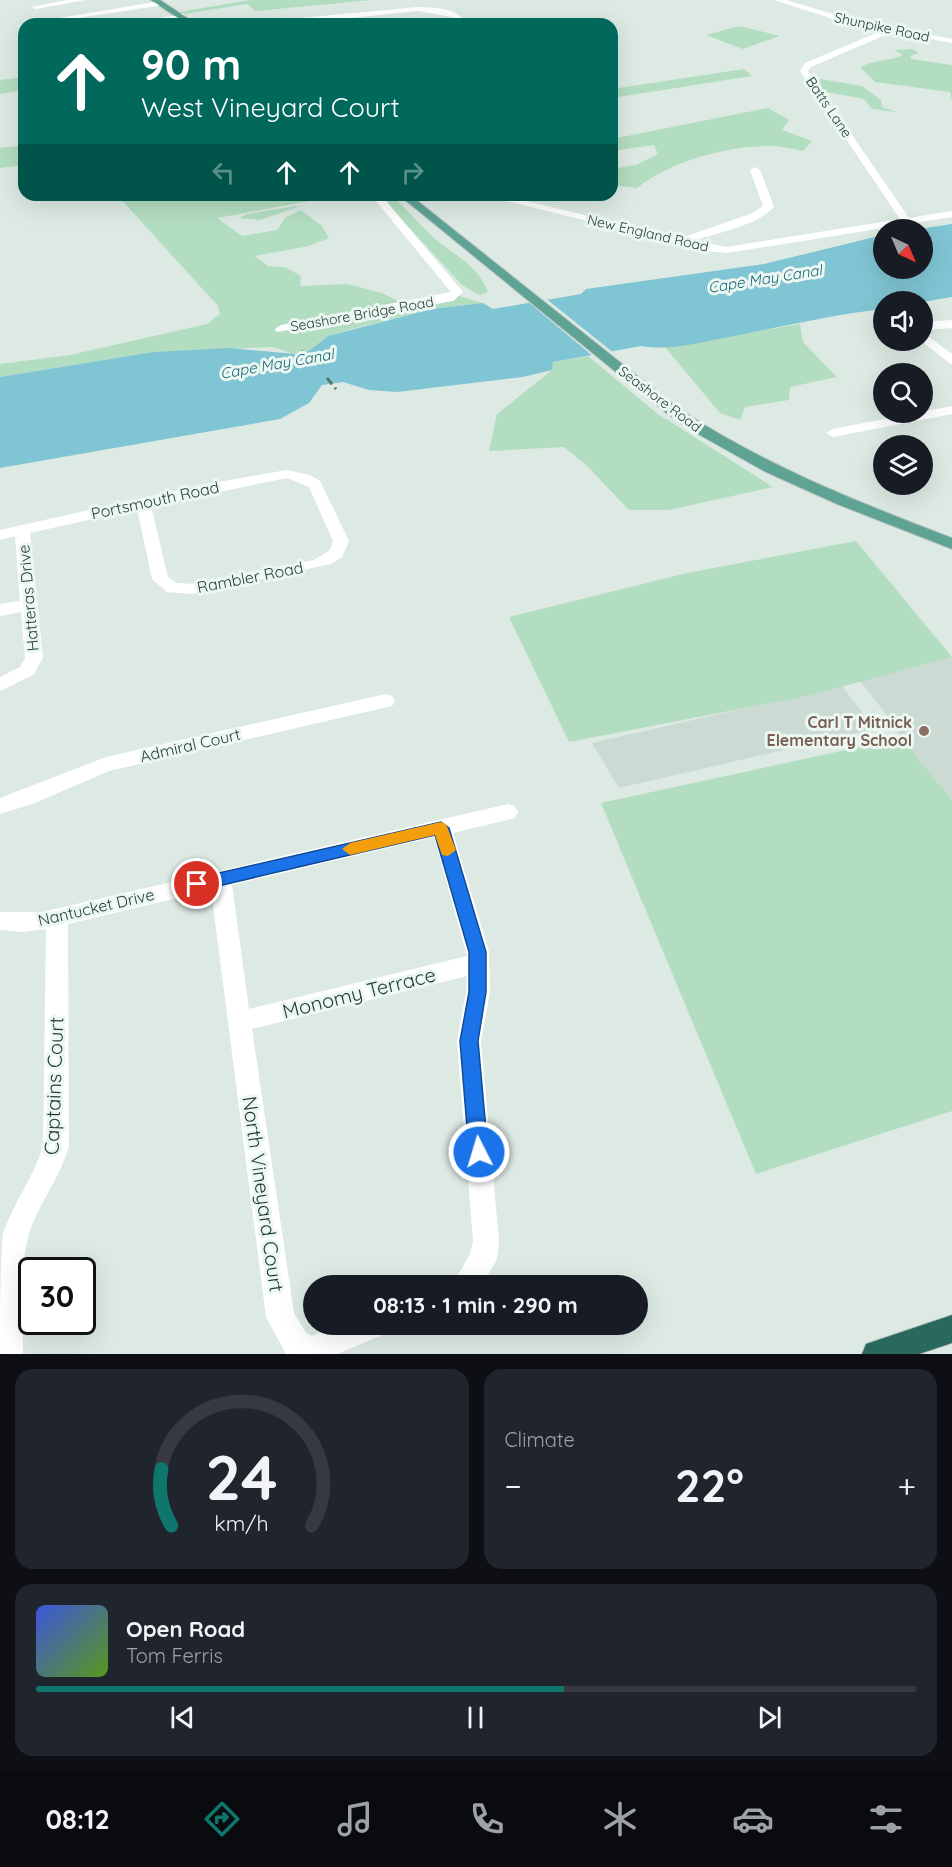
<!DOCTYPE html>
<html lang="en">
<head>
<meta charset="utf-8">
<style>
  :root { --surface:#171b24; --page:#20242c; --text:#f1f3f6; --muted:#9ea1a6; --line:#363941; --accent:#0f766e }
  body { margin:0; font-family:Quicksand,sans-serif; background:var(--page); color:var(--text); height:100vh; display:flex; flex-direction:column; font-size:22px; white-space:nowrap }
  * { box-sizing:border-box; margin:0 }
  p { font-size:20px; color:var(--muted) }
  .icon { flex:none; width:33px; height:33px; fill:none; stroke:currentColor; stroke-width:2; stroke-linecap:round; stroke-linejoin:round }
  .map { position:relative; height:1354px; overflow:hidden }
  .panel { display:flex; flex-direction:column; gap:15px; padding:15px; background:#0d0f14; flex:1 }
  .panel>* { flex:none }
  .hud { position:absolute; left:18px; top:18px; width:600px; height:183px; border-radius:18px; box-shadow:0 6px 24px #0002; background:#00695c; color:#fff; overflow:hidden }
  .needle { width:39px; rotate:136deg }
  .fabs { position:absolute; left:873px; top:219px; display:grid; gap:12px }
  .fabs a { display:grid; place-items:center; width:60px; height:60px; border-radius:50%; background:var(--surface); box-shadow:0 6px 24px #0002; font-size:30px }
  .speed { position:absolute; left:18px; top:1257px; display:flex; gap:12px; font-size:30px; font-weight:700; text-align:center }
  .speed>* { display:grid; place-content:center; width:78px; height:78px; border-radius:50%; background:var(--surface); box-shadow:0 6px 24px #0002; line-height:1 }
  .speed .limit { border:3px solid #111; border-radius:9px; background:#fff; color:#111 }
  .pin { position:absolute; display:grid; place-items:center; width:51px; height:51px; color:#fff; margin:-26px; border:3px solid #fff; border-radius:50%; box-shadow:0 2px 6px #0007 }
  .me { position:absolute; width:66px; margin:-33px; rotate:355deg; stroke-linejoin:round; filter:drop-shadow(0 0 4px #0008) }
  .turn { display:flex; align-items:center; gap:21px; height:126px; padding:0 24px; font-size:27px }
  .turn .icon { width:78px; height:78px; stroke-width:2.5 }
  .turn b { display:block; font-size:42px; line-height:51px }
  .lanes { display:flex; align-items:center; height:57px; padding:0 24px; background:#0003; justify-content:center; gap:30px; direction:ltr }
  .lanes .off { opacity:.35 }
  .big { font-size:45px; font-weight:700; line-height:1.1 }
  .panel .card { flex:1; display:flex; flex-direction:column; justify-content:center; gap:9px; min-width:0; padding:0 21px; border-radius:18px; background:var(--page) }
  .panel .dial { align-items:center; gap:0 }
  .dial svg { height:156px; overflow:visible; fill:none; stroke:var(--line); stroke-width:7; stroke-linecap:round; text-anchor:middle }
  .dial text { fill:var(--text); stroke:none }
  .song { display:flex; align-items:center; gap:18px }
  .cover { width:72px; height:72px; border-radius:9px; background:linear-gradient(135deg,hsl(230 70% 55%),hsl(90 70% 35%)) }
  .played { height:6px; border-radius:3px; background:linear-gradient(90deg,var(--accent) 60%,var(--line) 60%) }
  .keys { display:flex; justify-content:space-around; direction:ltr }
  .heat { display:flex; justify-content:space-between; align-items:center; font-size:33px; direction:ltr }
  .panel .tiles { flex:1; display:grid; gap:15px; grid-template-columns:1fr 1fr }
  .card:last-child { grid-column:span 2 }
  .trip { position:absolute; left:303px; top:1275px; width:345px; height:60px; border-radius:30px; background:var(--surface); box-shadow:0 6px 24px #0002; font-weight:700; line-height:60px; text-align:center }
  .tab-bar { display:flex; height:96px; justify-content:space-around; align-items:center; background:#090b0e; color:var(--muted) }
  .tab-bar .icon { width:42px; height:42px }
  .tab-bar .active { color:var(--accent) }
  .tab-bar b { font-size:27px; color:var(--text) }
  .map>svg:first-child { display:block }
  .built { fill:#cbdad3 }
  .green { fill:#b3ddc0 }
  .water { fill:#80c5d4 }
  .pier { fill:#ddeae4 }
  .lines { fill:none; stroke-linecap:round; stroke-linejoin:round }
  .major-casing { stroke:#bcc4c2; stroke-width:2 }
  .highway-casing { stroke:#bcc4c2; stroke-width:2 }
  .minor { fill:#fff; fill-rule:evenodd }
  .major { fill:#5ea393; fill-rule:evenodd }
  .highway { fill:#28685d; fill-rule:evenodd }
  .rail { stroke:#57766f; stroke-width:3; stroke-dasharray:8 4.5; stroke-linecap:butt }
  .route { fill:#1a73e8; stroke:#114b97; stroke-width:1.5 }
  .slow { fill:#f59e0b }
  .education-dot { fill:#8d6e63; stroke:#edf7f2; stroke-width:2 }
  .labels { text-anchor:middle; stroke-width:6; stroke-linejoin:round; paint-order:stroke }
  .far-street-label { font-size:14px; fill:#1e3a33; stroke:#edf7f2 }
  .far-water-label { font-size:15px; font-style:italic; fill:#156679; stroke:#edf7f2 }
  .street-label { font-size:16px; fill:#1e3a33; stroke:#edf7f2 }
  .education-label { font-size:16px; font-weight:bold; fill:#785e54; stroke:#edf7f2; text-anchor:end }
  .near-street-label { font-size:20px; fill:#1e3a33; stroke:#edf7f2 }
</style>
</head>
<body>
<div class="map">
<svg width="952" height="1354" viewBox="0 0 952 1354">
  <rect width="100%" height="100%" fill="#ddeae4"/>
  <path class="built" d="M 952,657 L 952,800 L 901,738 L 893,723 L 860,681 Z
    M 842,686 L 875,729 L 619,788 L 592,743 Z"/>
  <path class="green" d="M 249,0 L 372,0 L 255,11 L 247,4 L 184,14 L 180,12 Z
    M 739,26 L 780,36 L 743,49 L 706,35 Z
    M 912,49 L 919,53 L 910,56 L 911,59 L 952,65 L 952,101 L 950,92 L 875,82 L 860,67 C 877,59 886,62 903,55 L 894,50 Z
    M 744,69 L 752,76 L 612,98 L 612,89 Z
    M 24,77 L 24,90 L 0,94 L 0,80 Z
    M 815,78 L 862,86 L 881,100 L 882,107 L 897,112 L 872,109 L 864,99 L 822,91 Z
    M 768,108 L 789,120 L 782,130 L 812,141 L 803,151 C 791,149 777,145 765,146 C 721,148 672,161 637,188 L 612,185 L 612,169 L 636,165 L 658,154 L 654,145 L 612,151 L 612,139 Z
    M 24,145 L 24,165 L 0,168 L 0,148 Z
    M 117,195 L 342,195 L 217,218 L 242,236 L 277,230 L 285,218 L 301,210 L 322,226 L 329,238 L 309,246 L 255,256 L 268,266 L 285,267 L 301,276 L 300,286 L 347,284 L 382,293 L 400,302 L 449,293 L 483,303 L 432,309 L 352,329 L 328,336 L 309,351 L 294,354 L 272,347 L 153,352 L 0,377 L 0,364 L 70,355 L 207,324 L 220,314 L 218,306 Z
    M 386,195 L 391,195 C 407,209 424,230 439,242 C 458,257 479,267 488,292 L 479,295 L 462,285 L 390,207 Z
    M 303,205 L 260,220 L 240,218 L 247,214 Z
    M 800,324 L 803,342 L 837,377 L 790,387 L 789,400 L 745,407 L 740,420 L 720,413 L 665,347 Z
    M 588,356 L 658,414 L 773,487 L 669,510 L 629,510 L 587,466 L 564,447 L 489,451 L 497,414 L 552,370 L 553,362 Z
    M 856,541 L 952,657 L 807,696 L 569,742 L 509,617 L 687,573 Z
    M 901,738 L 952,800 L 952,1111 L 756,1174 L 601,803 Z"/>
  <path class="water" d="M 952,224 L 952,297 L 923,302 L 884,302 L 883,309 C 830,315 777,328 724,338 C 697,343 668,351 641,346 L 553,362 L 552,370 L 523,377 L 397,392 L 369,390 L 343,382 L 322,385 L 309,403 L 280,419 L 0,468 L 0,377 L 153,352 L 229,348 L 295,354 L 309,351 L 328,336 L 432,309 L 483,303 L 493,309 L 581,294 L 586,289 L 764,264 L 883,235 L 884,268 L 922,268 L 922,230 L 919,229 Z"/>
  <path class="pier" d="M 544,297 L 615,354 L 595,358 L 526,300 Z"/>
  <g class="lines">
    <g class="major-casing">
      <path id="major" d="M 151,0 L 160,0 L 196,24 L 187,24 Z
        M 399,195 L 410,195 L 675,406 C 761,464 855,501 952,538 L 952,549 L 837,504 L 766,472 L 698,434 L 665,412 Z"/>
    </g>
    <g class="highway-casing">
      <path id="highway" d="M 952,1315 L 952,1343 L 919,1354 L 862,1354 L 866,1344 Z"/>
    </g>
    <path class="minor" d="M 67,0 L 85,0 L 36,9 L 32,7 Z
      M 774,0 L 786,0 L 850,19 L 952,39 L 952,43 L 892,32 L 811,67 L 808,71 L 909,218 L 952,211 L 952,217 L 727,253 L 708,251 L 483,195 L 501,195 L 681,238 L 753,213 L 763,206 L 750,170 L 755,167 L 760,170 L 774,207 C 756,226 718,232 693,241 L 727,247 L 900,219 L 800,71 L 805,63 L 883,30 L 846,23 Z
      M 161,1 L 164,5 L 51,22 L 47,20 Z
      M 418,7 C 432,8 452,7 462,18 L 457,24 L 449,24 L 452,17 L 418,11 L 321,21 L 325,24 L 312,21 L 235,24 Z
      M 184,14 L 181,18 L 127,24 L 131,22 Z
      M 371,195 L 381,195 L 463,292 L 453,301 L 277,332 L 275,329 L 281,325 L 451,292 Z
      M 952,320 L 952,328 L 922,330 L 922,322 Z
      M 922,332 L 952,354 L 952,365 L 920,340 L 922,340 Z
      M 952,406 L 952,414 L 833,437 L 826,433 L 833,429 Z
      M 287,470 L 310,475 L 320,481 L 349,541 L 342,557 L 331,564 L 192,594 L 167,592 L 152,579 L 137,509 L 30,533 L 43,658 L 33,675 L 0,691 L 0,677 L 20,667 L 25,658 L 21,612 L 0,616 L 0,604 L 20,601 L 15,536 L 0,540 L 0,530 L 201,485 ZM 287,478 L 309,487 L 333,541 L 330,550 L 314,560 L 192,584 L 177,583 L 168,577 L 151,506 Z
      M 386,694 L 392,696 L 395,701 L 392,706 L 109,771 L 35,803 L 0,814 L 0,798 L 106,757 Z
      M 508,804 L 515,806 L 518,812 L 515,818 L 453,833 L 489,952 L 490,992 L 481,1041 L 499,1241 L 497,1259 L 482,1286 L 452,1286 L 470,1254 L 473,1241 L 457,1041 L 466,992 L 467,976 L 252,1029 L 294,1313 L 306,1333 L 312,1336 L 339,1324 L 389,1324 L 385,1334 L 337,1354 L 286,1354 L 266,1317 L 211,890 L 68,924 L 69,1146 C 60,1178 39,1203 29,1234 C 18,1273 23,1315 23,1354 L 0,1354 C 0,1325 0,1259 3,1234 C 13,1203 34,1177 43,1146 L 46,929 L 23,932 L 0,930 L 0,912 L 42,912 ZM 434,837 L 467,956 L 249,1009 L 232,885 Z"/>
    <use href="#major" class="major"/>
    <use href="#highway" class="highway"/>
    <path class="rail" d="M 301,351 L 306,356
      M 327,378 L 336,389"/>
  </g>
  <path class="route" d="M 441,822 L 449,828 L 486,952 L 486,992 L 478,1041 L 488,1152 L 486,1159 L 479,1162 L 472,1159 L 469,1152 L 460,1041 L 469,992 L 469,952 L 435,835 L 197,891 L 191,889 L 189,884 L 191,880 L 197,878 Z"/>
  <path class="slow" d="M 441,822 L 446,824 L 456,850 L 448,856 L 442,855 L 435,835 L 350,855 L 342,849 L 350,843 Z"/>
  <circle class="education-dot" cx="924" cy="731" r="6"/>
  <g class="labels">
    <g class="far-street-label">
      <text transform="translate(882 27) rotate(12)" y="5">Shunpike Road</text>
      <text transform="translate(829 107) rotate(56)" y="5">Batts Lane</text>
      <text transform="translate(648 233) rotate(13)" y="5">New England Road</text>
      <text transform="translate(362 314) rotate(-10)" y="5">Seashore Bridge Road</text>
      <text transform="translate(660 399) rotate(37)" y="5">Seashore Road</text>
    </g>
    <g class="far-water-label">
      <text transform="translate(765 279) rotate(-9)" y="5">Cape May Canal</text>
      <text transform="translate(277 364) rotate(-10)" y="5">Cape May Canal</text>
    </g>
    <g class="street-label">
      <text transform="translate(155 500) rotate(-12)" y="6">Portsmouth Road</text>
      <text transform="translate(250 577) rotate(-11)" y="6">Rambler Road</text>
      <text transform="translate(28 598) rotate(-95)" y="6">Hatteras Drive</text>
      <text transform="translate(190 745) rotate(-13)" y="6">Admiral Court</text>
      <text transform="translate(96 907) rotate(-13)" y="6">Nantucket Drive</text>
    </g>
    <g class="education-label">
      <text x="912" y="728">Carl T Mitnick<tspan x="912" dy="18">Elementary School</tspan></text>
    </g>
    <g class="near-street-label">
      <text transform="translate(359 993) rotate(-14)" y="7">Monomy Terrace</text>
      <text transform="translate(54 1086) rotate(-88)" y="7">Captains Court</text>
      <text transform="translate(263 1194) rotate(82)" y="7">North Vineyard Court</text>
    </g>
  </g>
</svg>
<div class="fabs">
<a><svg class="needle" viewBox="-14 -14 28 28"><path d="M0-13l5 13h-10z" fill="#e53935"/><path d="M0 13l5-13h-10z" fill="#9ea1a6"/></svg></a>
<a><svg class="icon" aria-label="sound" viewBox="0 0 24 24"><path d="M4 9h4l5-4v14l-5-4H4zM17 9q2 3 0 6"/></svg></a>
<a><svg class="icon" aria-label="search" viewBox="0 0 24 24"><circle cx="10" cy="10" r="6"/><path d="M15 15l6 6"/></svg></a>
<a><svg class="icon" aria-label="layers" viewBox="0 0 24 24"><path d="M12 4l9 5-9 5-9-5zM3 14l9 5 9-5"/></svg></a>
</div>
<div class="speed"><div class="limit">30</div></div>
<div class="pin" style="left:197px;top:884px;background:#d93025"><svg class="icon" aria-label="arrive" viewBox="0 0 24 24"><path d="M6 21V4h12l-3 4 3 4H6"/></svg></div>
<svg class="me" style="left:479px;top:1152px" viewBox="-20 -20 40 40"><circle r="17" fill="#1a73e8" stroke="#fff" stroke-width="3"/><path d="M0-11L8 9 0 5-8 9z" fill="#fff"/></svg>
<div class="trip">08:13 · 1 min · 290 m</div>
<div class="hud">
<div class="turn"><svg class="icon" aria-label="ahead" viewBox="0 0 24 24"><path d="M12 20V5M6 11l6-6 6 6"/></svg><div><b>90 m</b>West Vineyard Court</div></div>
<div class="lanes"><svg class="icon off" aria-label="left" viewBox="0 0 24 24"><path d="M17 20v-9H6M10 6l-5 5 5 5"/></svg><svg class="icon" aria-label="ahead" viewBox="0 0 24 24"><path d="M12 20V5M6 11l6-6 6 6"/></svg><svg class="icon" aria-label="ahead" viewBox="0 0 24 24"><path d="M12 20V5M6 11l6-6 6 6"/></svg><svg class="icon off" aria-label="right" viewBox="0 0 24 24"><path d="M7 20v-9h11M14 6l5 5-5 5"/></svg></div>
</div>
</div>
<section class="panel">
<div class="tiles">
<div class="card dial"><svg viewBox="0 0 100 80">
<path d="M14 69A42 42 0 1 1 86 69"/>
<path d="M14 69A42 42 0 0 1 9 40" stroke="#0f766e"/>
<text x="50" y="56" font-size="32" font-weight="700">24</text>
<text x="50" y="72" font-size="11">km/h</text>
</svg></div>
<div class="card"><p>Climate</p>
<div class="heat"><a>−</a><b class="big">22°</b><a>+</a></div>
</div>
<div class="card">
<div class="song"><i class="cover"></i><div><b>Open Road</b><p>Tom Ferris</p></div></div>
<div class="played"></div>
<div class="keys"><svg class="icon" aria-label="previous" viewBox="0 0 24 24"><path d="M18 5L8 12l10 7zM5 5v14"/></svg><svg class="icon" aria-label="pause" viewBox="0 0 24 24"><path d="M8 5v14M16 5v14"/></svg><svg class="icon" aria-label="next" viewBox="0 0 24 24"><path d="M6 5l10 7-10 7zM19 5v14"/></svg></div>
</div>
</div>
</section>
<nav class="tab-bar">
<b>08:12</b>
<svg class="icon active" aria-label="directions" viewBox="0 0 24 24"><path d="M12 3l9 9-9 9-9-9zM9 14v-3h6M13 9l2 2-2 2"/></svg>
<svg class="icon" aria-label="music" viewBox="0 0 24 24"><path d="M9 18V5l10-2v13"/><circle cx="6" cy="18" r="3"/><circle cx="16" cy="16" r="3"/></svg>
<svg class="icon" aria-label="phone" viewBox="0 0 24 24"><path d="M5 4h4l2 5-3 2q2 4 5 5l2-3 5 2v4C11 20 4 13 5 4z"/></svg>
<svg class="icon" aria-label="climate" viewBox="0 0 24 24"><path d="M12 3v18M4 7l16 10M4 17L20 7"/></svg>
<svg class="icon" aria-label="car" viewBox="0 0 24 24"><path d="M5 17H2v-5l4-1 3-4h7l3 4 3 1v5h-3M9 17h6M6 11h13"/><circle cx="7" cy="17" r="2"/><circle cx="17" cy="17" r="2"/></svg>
<svg class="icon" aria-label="filters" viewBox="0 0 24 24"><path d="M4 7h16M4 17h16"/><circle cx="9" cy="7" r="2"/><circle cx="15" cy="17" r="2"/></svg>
</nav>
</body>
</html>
